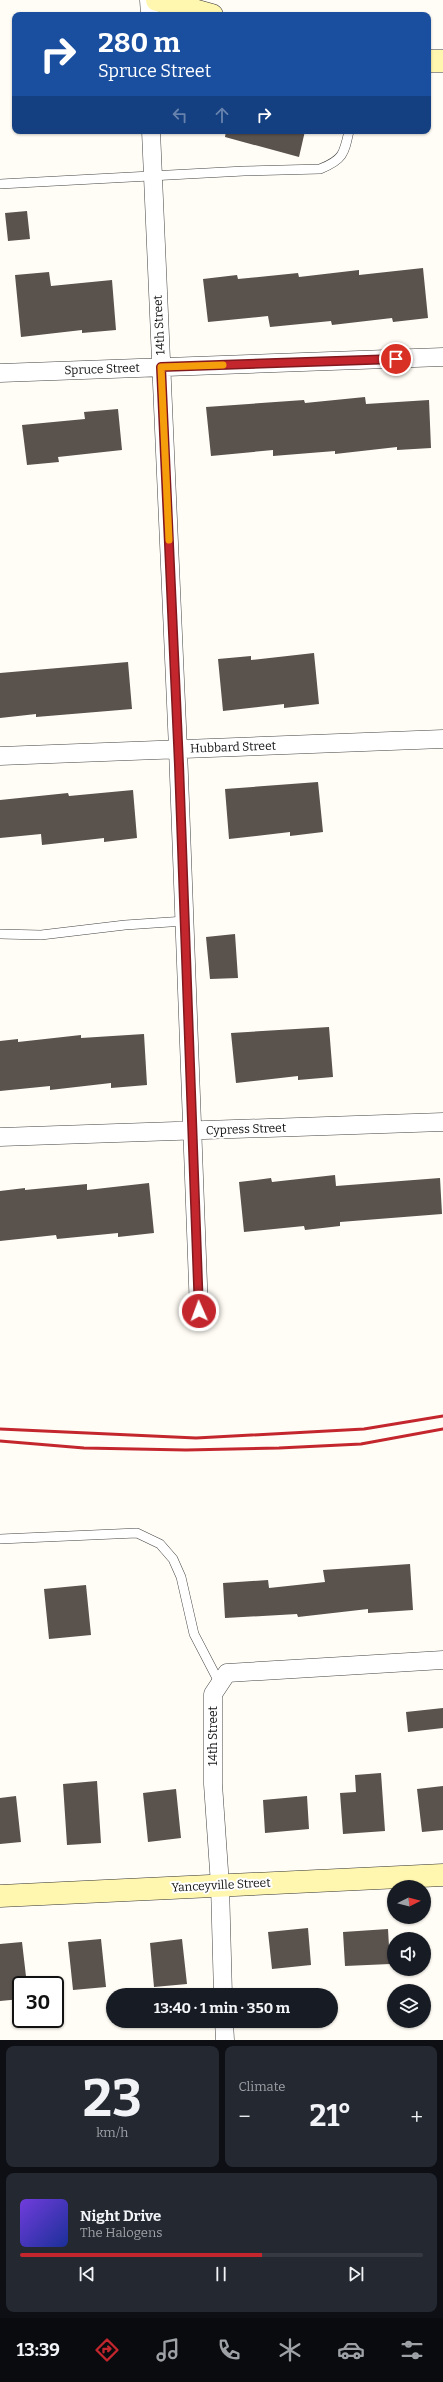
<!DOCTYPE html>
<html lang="en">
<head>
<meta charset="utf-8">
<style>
  :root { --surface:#171b24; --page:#242831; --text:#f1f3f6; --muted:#9ea1a6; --line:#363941; --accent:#c4262e }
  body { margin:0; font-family:Bitter,serif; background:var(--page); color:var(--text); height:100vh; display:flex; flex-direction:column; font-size:15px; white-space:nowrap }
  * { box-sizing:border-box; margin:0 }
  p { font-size:13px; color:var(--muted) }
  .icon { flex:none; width:22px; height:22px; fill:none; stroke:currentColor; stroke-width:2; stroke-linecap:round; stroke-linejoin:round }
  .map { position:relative; height:2040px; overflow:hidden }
  .drawer { display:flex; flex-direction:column; gap:6px; padding:6px; background:#0d0f14; flex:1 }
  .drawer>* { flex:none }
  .top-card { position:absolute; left:12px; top:12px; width:419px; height:122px; border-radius:8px; box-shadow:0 1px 3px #0004; background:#1a4fa0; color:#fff; overflow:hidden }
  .needle { width:26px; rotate:84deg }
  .controls { position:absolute; left:387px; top:1880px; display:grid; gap:8px }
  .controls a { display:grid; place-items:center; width:44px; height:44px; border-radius:50%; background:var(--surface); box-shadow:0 1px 3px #0004; font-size:20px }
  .speed { position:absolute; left:12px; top:1976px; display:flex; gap:8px; font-size:20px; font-weight:700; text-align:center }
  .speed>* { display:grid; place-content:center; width:52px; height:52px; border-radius:50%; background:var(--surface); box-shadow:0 1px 3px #0004; line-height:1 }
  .speed .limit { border:2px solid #111; border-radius:6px; background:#fff; color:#111 }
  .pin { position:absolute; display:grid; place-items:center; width:34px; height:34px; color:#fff; margin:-17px; border:2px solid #fff; border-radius:50%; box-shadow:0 1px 4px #0007 }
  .me { position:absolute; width:44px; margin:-22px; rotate:358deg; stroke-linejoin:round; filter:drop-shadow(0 0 3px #0008) }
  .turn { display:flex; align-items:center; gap:14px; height:84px; padding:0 20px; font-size:18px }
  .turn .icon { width:52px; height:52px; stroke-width:2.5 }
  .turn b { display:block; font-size:28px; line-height:34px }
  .lanes { display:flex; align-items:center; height:38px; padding:0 20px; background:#0003; justify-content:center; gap:20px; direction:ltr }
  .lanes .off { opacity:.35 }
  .big { font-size:30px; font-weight:700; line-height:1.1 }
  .drawer .card { flex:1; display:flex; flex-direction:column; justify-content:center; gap:6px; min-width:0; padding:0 14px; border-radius:8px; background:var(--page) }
  .drawer .dial { align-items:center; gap:0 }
  .dial b { font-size:52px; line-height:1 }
  .song { display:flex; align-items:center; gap:12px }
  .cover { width:48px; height:48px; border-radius:6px; background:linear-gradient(135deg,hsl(260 70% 55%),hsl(230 70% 35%)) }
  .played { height:4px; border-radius:2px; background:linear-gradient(90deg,var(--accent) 60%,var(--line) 60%) }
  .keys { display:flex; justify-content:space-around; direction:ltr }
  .heat { display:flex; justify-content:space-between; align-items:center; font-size:22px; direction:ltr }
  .drawer .tiles { flex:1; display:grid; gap:6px; grid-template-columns:1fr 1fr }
  .card:last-child { grid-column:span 2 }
  .trip { position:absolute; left:106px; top:1988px; width:232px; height:40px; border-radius:20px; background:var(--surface); box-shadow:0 1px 3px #0004; font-weight:700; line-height:40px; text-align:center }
  .tabs { display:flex; height:64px; justify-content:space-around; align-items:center; background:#090b0e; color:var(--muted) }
  .tabs .icon { width:28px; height:28px }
  .tabs .selected { color:var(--accent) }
  .tabs b { font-size:18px; color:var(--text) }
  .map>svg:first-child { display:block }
  .building { fill:#5a524d }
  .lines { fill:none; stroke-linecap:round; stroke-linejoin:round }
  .lane-casing { stroke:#444; stroke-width:10 }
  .street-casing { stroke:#444; stroke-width:19 }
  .secondary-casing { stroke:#333; stroke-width:23 }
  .lane { stroke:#fff; stroke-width:9 }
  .street { stroke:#fff; stroke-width:18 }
  .secondary { stroke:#fff6b0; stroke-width:22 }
  .rail { stroke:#c4262e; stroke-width:3 }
  .route-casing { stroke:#7f191e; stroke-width:10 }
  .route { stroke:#c4262e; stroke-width:7 }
  .slow { stroke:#f59e0b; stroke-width:7 }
  .labels { text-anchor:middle; stroke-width:4; stroke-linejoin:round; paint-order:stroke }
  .street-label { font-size:12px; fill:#111; stroke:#fff }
</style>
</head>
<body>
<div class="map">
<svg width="443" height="2040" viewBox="0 0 443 2040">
  <rect width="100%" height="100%" fill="#fffdf5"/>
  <path class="building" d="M 226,131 L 305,131 L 299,157 L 225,137 Z
    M 27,211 L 30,239 L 8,241 L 5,213 Z
    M 423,268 L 428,318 L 393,322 L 392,318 L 332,325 L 331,321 L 270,327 L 268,316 L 208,322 L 203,279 L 237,275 L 238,279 L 298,273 L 299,277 L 359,270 L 359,275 Z
    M 49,272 L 51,286 L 112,280 L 116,330 L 82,333 L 82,330 L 21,337 L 15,275 Z
    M 365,397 L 366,404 L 429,400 L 431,448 L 397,450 L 397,447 L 335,454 L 335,451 L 273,456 L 273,450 L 211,456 L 206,407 L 304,400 L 305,403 Z
    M 118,409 L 122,450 L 58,457 L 59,462 L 27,465 L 22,425 L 85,419 L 84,412 Z
    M 314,653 L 319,704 L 284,708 L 284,704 L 223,711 L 218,659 L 251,656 L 251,660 Z
    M 128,662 L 132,709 L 36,717 L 36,714 L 0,718 L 0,673 Z
    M 318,782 L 323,832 L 290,836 L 290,832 L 229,839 L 225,789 Z
    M 133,790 L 137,838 L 104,842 L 104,838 L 42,845 L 41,834 L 0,838 L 0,800 L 68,793 L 69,796 Z
    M 235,934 L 238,978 L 210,979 L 206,937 Z
    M 329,1027 L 333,1077 L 298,1080 L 298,1076 L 236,1083 L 231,1033 Z
    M 144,1034 L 147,1085 L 111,1088 L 111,1083 L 50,1090 L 50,1086 L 0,1091 L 0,1041 L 18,1039 L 18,1042 L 81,1035 L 81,1038 Z
    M 335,1175 L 336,1186 L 440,1178 L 442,1214 L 340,1222 L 340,1226 L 305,1230 L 304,1226 L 244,1232 L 239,1182 L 271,1178 L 272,1182 Z
    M 149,1183 L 154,1233 L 118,1237 L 118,1233 L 57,1239 L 56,1235 L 0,1241 L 0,1191 L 25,1188 L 25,1190 L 87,1184 L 87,1190 Z
    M 410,1564 L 413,1610 L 368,1613 L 368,1609 L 298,1617 L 297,1614 L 225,1618 L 223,1583 L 268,1580 L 269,1588 L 325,1582 L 323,1570 Z
    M 86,1585 L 91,1635 L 49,1639 L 44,1589 Z
    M 443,1708 L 443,1728 L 408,1732 L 406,1712 Z
    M 381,1773 L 385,1831 L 343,1834 L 340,1793 L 356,1792 L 355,1775 Z
    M 97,1781 L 101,1843 L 67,1845 L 63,1784 Z
    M 443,1786 L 443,1830 L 422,1832 L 417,1789 Z
    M 176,1789 L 181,1838 L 148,1842 L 143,1793 Z
    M 16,1796 L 21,1842 L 0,1844 L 0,1798 Z
    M 307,1796 L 309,1829 L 265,1833 L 263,1800 Z
    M 308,1928 L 311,1965 L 272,1969 L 268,1932 Z
    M 388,1929 L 390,1964 L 345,1966 L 343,1932 Z
    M 101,1939 L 106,1987 L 73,1990 L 68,1942 Z
    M 182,1939 L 187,1984 L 154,1987 L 150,1943 Z
    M 22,1942 L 27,1985 L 21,1985 L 21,1999 L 0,2001 L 0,1944 Z"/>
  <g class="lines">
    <g class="lane-casing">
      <path id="lane" d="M 0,184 L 244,171 L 320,169 C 343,160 344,154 349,131
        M 0,934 L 41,935 L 125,925 L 185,921
        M 0,1539 L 137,1533 L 160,1544 L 173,1559 L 181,1577 L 194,1634 L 220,1684"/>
    </g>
    <g class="street-casing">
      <path id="street" d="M 149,0 L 150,15
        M 151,131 L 178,749 L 199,1311
        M 0,373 L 443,357
        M 0,756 L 443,739
        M 0,1137 L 443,1122
        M 223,1995 L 220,1885 L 213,1784 L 213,1694 L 227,1673 L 443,1660
        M 224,2021 L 225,2040"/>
    </g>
    <g class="secondary-casing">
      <path id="secondary" d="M 157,0 L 212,15
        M 428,61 L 443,61
        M 0,1896 L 443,1875"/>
    </g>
    <use href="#lane" class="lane"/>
    <use href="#street" class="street"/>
    <use href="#secondary" class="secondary"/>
    <path class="rail" d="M 0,1429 L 196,1438 L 364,1429 L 443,1416
      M 0,1441 L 84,1448 L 186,1450 L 279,1448 L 361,1444 L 443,1429"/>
  </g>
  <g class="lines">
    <g class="route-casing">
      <path id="route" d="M 199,1311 L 179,765 L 161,367 L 396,359"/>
    </g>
    <use href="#route" class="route"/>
    <path class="slow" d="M 169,540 L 161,367 L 223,365"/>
  </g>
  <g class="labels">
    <g class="street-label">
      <text transform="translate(159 325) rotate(-93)" y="4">14th Street</text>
      <text transform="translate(102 369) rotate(-2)" y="4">Spruce Street</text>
      <text transform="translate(233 747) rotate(-2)" y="4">Hubbard Street</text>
      <text transform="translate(246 1129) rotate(-2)" y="4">Cypress Street</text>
      <text transform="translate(213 1736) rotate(-90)" y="4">14th Street</text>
      <text transform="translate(221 1885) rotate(-3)" y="4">Yanceyville Street</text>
    </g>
  </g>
</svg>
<div class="controls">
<a><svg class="needle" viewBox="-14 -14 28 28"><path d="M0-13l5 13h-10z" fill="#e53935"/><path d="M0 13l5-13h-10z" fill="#9ea1a6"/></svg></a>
<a><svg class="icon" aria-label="sound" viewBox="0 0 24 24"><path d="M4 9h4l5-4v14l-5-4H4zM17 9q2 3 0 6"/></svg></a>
<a><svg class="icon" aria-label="layers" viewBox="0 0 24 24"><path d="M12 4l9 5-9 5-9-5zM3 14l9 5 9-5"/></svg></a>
</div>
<div class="speed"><div class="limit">30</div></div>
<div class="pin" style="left:396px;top:359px;background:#d93025"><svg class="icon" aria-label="arrive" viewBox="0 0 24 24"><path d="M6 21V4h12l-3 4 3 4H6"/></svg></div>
<svg class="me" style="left:199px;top:1311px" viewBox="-20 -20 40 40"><circle r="17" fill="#c4262e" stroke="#fff" stroke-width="3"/><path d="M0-11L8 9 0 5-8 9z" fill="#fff"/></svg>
<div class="trip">13:40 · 1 min · 350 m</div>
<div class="top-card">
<div class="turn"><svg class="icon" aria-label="right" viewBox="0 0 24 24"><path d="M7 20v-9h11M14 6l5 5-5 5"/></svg><div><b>280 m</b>Spruce Street</div></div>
<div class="lanes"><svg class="icon off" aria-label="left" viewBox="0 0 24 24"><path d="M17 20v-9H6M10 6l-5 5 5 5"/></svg><svg class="icon off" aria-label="ahead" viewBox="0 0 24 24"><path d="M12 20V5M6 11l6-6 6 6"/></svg><svg class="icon" aria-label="right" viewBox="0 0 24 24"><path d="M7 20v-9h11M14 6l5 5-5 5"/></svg></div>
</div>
</div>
<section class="drawer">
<div class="tiles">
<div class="card dial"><b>23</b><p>km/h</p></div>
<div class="card"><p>Climate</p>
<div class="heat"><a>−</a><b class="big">21°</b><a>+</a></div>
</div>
<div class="card">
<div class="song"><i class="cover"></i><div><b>Night Drive</b><p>The Halogens</p></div></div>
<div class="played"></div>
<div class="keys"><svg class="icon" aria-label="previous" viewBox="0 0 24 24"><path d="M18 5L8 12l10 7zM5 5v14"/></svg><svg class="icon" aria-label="pause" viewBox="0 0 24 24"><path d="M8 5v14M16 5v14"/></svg><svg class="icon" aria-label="next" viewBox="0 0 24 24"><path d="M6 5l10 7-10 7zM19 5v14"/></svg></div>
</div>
</div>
</section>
<nav class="tabs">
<b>13:39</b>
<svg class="icon selected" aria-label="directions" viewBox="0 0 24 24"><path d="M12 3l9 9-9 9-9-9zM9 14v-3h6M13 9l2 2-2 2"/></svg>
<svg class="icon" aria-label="music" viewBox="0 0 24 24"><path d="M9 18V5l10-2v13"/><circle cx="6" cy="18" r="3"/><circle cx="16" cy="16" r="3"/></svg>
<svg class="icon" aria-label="phone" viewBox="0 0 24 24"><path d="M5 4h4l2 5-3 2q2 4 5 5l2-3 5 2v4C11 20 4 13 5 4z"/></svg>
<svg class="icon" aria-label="climate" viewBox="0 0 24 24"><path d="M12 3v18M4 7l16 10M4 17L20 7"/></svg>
<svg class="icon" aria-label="car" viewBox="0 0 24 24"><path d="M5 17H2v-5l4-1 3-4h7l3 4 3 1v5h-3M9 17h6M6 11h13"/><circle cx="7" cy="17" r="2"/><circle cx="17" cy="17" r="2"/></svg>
<svg class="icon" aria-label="filters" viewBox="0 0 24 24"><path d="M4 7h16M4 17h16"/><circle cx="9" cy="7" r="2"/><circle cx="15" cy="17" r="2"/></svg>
</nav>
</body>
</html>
